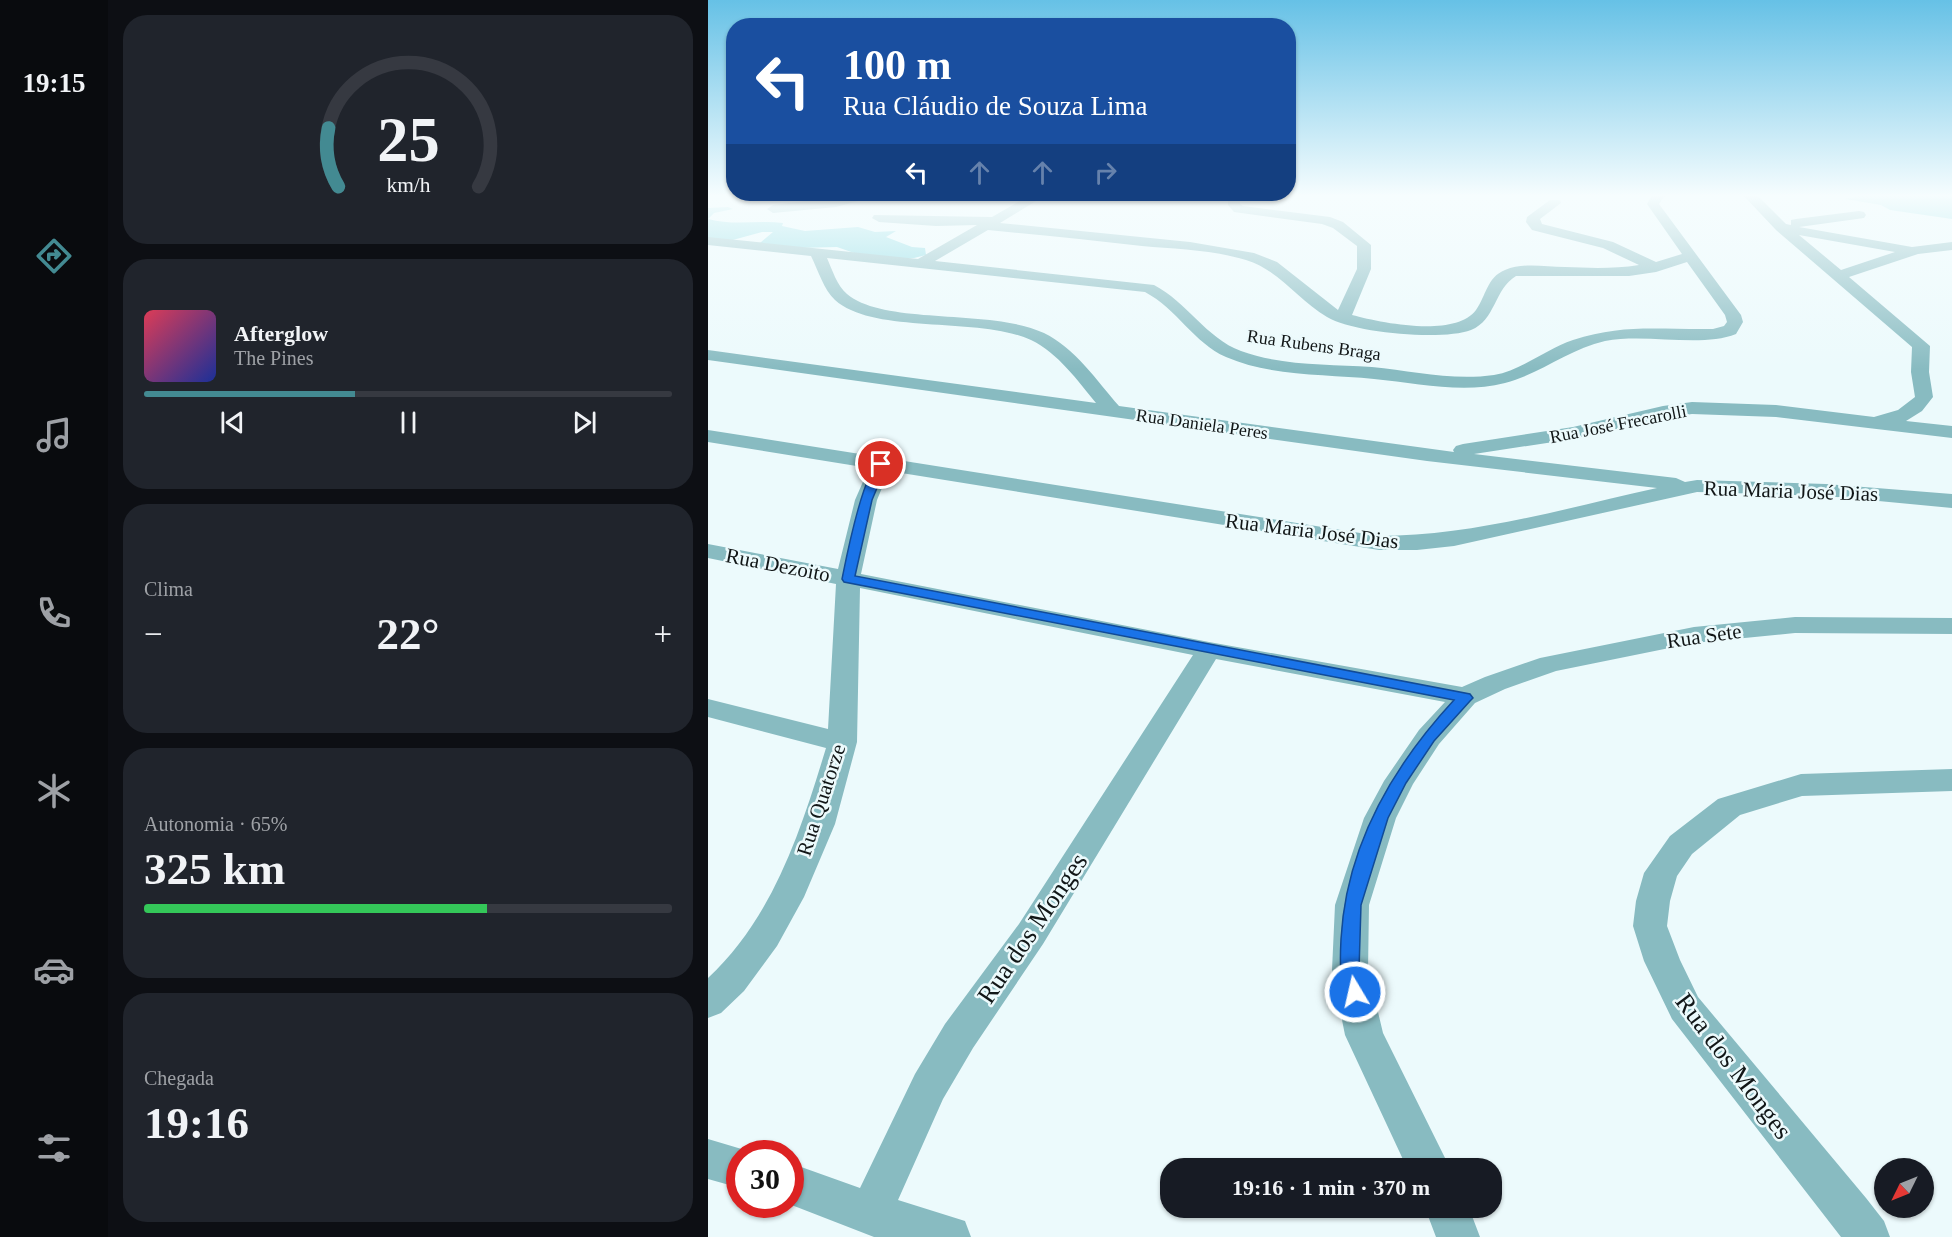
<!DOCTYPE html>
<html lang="pt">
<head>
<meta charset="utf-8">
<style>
  :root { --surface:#171b24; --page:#20242c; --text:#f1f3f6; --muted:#9ea1a6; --line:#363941; --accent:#438a92 }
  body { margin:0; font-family:"Times New Roman",serif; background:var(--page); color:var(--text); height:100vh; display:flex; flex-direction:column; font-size:22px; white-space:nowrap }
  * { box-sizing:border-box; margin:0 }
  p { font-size:20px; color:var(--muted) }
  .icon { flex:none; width:33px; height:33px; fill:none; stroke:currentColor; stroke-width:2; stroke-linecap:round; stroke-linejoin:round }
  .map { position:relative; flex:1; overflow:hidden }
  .side { display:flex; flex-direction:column; gap:15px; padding:15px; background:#0d0f14; width:600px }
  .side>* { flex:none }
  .hud { position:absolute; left:18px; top:18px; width:570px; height:183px; border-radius:24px; box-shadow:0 2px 4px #0004; background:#1a4fa0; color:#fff; overflow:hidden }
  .needle { width:39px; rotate:227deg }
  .buttons { position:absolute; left:1166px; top:1158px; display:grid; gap:12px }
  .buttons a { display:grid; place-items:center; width:60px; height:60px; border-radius:50%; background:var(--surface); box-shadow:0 2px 4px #0004; font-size:30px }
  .speed { position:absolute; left:18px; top:1140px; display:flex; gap:12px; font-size:30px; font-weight:700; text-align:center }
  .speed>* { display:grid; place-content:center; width:78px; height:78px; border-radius:50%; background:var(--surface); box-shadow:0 2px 4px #0004; line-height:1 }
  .speed .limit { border:9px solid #d22; background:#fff; color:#111 }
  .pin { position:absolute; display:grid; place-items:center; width:51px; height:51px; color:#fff; margin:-26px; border:3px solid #fff; border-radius:50%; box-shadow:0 2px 6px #0007 }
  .me { position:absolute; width:66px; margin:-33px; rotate:351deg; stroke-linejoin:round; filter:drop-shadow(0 0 4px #0008) }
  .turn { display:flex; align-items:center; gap:21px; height:126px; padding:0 18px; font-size:27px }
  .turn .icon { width:78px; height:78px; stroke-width:2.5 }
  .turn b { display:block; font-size:42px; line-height:51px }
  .lanes { display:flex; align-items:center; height:57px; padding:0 18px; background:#0003; justify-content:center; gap:30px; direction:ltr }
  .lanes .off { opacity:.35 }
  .big { font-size:45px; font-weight:700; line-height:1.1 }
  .side .tile { flex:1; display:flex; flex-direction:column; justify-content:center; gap:9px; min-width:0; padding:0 21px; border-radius:24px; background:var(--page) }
  .side .dial { align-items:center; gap:0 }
  .dial svg { height:156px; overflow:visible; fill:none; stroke:var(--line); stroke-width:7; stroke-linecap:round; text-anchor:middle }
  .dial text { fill:var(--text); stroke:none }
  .song { display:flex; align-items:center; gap:18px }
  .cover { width:72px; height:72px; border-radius:9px; background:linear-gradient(135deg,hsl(350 70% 55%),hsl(230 70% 35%)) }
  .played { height:6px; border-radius:3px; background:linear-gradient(90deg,var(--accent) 40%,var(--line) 40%) }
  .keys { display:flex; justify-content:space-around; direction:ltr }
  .heat { display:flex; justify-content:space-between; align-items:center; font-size:33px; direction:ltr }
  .charge { height:9px; border-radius:4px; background:linear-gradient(90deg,#34c759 65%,var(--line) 0) }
  .trip { position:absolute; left:452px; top:1158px; width:342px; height:60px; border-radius:24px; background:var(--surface); box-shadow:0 2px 4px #0004; font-weight:700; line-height:60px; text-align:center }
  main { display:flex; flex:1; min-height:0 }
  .tab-bar { display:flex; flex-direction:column; width:108px; justify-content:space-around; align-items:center; background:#090b0e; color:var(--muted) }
  .tab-bar .icon { width:42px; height:42px }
  .tab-bar .selected { color:var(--accent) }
  .tab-bar b { font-size:27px; color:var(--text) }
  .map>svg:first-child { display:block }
  .green { fill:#85d8e1 }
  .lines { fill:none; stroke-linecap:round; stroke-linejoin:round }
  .street { fill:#88bbc1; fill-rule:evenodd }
  .route { fill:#1a73e8; stroke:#114b97; stroke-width:1.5 }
  .labels { text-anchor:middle; stroke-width:5; stroke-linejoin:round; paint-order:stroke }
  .far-street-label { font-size:18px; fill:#111617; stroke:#ecfafc }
  .street-label { font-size:21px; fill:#111617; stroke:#ecfafc }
  .near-street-label { font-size:26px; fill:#111617; stroke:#ecfafc }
</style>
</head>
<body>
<main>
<nav class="tab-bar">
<b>19:15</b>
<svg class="icon selected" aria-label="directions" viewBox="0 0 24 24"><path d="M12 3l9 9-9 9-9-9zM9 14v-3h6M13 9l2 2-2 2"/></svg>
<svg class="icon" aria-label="music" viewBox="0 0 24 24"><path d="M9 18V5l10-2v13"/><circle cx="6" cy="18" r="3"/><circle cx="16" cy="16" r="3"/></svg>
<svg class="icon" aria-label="phone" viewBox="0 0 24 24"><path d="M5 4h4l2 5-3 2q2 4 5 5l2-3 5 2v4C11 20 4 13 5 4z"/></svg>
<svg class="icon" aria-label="climate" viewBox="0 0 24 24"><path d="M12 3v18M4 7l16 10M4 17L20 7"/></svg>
<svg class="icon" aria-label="car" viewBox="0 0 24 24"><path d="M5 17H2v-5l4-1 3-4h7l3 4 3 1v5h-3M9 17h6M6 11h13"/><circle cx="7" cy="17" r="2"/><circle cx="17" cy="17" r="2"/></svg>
<svg class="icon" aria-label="filters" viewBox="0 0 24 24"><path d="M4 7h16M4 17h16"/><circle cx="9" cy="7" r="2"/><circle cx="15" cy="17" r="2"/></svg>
</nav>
<section class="side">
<div class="tile dial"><svg viewBox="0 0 100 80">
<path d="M14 69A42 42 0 1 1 86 69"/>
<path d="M14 69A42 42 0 0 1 9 39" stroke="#438a92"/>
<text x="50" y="56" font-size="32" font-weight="700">25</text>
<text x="50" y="72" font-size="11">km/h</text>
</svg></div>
<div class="tile">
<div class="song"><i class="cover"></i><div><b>Afterglow</b><p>The Pines</p></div></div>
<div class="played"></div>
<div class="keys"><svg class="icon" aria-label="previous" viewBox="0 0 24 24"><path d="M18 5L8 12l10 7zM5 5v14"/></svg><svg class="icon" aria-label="pause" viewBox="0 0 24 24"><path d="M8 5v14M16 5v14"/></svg><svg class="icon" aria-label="next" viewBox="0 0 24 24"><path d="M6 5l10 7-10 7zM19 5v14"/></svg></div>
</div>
<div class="tile"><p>Clima</p>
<div class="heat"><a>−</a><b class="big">22°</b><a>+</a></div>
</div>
<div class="tile"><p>Autonomia · 65%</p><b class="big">325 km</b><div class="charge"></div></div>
<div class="tile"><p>Chegada</p><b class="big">19:16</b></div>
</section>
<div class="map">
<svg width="1244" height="1237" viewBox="0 0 1244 1237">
  <rect width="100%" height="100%" fill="#ecfafc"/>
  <path class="green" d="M 1156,195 L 1244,195 L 1244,219 L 1182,210 L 1173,205 L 1137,199 Z
    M 20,207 L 25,209 L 6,213 L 0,219 C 25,226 50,220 75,223 L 74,226 L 97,231 L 150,227 L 167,232 L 188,231 L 178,237 L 204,247 L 217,248 L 218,255 L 206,258 L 190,259 L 149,254 L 129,247 L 89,248 L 52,243 L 65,232 L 54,232 L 21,241 L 0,238 L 0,208 Z"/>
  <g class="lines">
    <path class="street" d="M 146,195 L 173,195 L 128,207 L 65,213 L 59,209 L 65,205 Z
      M 322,195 L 338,195 L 292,223 L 482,242 L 546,253 L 569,262 L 630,310 L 649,269 L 649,246 L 625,228 L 614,224 L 526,212 L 520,205 L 520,195 L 532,195 L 532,204 L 535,206 L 622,217 L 635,222 L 663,245 L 663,269 L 644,315 C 674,323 747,338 768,310 C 778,296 779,277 797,270 C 816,262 837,267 857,267 C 881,268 906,269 931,265 L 895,248 L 824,230 L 818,222 L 819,217 L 842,200 L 852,200 L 853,203 L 832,219 L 834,224 L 905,242 L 948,262 L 974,254 L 939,204 L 944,195 L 957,195 L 951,204 L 1033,315 L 1035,322 L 1028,334 C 993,348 939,333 897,341 C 861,349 832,374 797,383 C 754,394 710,383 666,379 C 618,374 564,377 518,357 C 486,343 469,309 437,292 L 119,258 C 124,269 129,286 139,294 C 177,326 283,308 336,333 C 367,348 389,381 411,406 L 746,452 L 745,450 L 748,446 L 755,444 L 865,427 L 955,406 L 984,402 L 1068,405 L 1166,417 L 1190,410 L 1207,397 L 1203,372 L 1204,347 L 1068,230 L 1035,195 L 1049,195 L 1078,224 L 1083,225 L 1083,220 L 1088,219 L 1151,211 L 1156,212 L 1158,215 L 1156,218 L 1091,227 L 1204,247 L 1244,242 L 1244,250 L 1210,254 L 1141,277 L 1222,346 L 1221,372 L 1225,397 L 1214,411 L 1198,421 L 1244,426 L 1244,438 L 1068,417 L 984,414 L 955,418 L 865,439 L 766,454 L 968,478 L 977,482 L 989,480 L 1118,484 L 1244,494 L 1244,508 L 1118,496 L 989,492 L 746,546 L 709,550 L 671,550 L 181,471 L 169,500 L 153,574 L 501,642 L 754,687 L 777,677 L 832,658 L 986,627 L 1087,617 L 1244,618 L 1244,634 L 1087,633 L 986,643 L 848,671 L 797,689 L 767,703 L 731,744 L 705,784 L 688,818 L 661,905 L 660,970 L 675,1033 L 742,1168 L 699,1168 L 637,1035 L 624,970 L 627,905 L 656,818 L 676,781 L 711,730 L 737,702 L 508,659 L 335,944 L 265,1048 L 235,1099 L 190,1200 L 257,1221 L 263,1237 L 166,1237 L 81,1204 L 82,1204 L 82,1163 L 152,1188 L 207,1074 L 237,1024 L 311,924 L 485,655 L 152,588 L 149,742 L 127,824 L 96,897 L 69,946 L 36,991 L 13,1013 L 0,1018 L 0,978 C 65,918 93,830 118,748 L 0,717 L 0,699 L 120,729 L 128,584 L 0,558 L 0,544 L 130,569 L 147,500 L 161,468 L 0,442 L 0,430 L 671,536 C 765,536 858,508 949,488 L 719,461 L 0,360 L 0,350 L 388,403 C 370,381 350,353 323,340 C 271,316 166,335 127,300 C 116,290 110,270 103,256 L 0,245 L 0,237 L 210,259 L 269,225 L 228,226 L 171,222 L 164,218 L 166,215 L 284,217 ZM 280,230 C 331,235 383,240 434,246 C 468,249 505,250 538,260 C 571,270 590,300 619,317 C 646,333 734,341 763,330 C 788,320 786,289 808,276 L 921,276 L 948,272 L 979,262 L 1017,315 L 1019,322 L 1016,326 L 1005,329 C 954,330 916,323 865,340 C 838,349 814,370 786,375 C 745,381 704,371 664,367 C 621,364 574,366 533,351 C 498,338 479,302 446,285 L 227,261 ZM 1091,235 L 1187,252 L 1133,270 Z
      M 1244,769 L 1244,791 L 1094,796 L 1032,815 L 984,854 L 969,876 L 962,901 L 959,926 L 972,960 L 990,997 L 1158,1198 L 1176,1221 L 1182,1237 L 1133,1237 L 964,1019 L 936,961 L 925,926 L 928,901 L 936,873 L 962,836 L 1010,799 L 1093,774 Z
      M 0,1139 L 47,1153 L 32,1154 L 32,1188 L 0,1179 Z
      M 717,1208 L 761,1208 L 772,1237 L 728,1237 Z"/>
  </g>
  <linearGradient id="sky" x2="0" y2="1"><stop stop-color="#66c1e6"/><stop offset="0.53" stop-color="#f6fdfe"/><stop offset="1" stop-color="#f6fdfe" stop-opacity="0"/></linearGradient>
  <rect width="1244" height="369" fill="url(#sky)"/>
  <path class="route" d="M 173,461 L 179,464 L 164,500 L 147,576 L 762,694 L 765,698 L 762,701 L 726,741 L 698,783 L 680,818 L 653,905 L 651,970 L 657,992 L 654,997 L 647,1000 L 640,997 C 631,979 632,959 633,939 C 638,847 684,767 746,700 L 136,582 L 134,579 C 138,559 156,467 173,461 Z"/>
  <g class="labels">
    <g class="far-street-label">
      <text transform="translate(606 345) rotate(8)" y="6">Rua Rubens Braga</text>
      <text transform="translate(494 424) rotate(8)" y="6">Rua Daniela Peres</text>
      <text transform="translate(910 424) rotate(-11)" y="6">Rua José Frecarolli</text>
    </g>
    <g class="street-label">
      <text transform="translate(1083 491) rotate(2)" y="7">Rua Maria José Dias</text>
      <text transform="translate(604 531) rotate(7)" y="7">Rua Maria José Dias</text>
      <text transform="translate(70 565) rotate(11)" y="7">Rua Dezoito</text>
      <text transform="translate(996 636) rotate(-8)" y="7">Rua Sete</text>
      <text transform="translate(113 800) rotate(-72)" y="7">Rua Quatorze</text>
    </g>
    <g class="near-street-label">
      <text transform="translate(324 928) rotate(-56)" y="9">Rua dos Monges</text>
      <text transform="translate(1026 1066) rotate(53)" y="9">Rua dos Monges</text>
    </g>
  </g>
</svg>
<div class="buttons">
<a><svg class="needle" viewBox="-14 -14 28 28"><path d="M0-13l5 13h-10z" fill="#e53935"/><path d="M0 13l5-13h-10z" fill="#9ea1a6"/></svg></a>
</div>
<div class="speed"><div class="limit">30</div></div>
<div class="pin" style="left:173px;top:464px;background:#d93025"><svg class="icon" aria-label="arrive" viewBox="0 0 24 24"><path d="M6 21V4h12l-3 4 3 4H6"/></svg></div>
<svg class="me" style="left:647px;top:992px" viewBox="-20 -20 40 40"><circle r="17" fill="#1a73e8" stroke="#fff" stroke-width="3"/><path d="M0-11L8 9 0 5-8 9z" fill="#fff"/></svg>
<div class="trip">19:16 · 1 min · 370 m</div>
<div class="hud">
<div class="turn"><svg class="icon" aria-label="left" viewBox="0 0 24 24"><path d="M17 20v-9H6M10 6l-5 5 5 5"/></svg><div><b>100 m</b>Rua Cláudio de Souza Lima</div></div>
<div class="lanes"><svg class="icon" aria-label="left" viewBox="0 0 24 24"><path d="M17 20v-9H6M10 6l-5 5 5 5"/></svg><svg class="icon off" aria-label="ahead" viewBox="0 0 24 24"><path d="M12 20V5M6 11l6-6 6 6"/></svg><svg class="icon off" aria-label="ahead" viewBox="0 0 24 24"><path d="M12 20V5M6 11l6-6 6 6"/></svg><svg class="icon off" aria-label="right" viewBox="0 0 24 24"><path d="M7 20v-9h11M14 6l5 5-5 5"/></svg></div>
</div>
</div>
</main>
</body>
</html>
